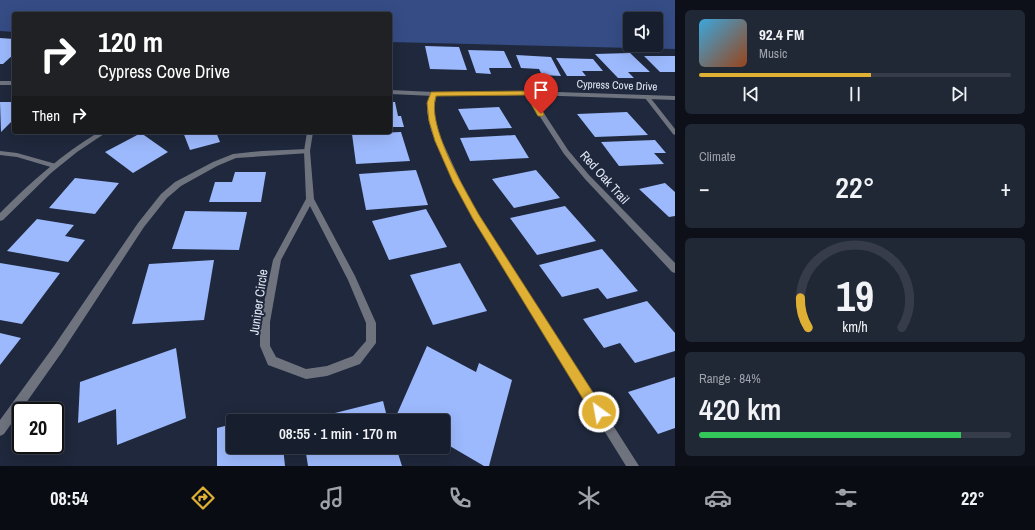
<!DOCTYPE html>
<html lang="en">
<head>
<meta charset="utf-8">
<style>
  :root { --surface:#171e2d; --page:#202735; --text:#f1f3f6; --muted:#9ea2aa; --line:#363c49; --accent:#e0b034 }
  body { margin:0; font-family:"Archivo Narrow",sans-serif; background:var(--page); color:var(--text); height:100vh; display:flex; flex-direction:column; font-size:15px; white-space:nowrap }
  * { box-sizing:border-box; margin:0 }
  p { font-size:13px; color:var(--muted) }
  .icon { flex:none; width:22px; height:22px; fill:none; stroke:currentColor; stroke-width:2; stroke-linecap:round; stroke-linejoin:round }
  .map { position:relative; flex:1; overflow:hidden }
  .panel { display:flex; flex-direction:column; gap:10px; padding:10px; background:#0d1019; width:360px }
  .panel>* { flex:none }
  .hud { position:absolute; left:12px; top:12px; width:380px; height:122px; border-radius:4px; box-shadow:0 4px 16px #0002,0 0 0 1px var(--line); background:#202124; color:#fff; overflow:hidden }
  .fabs { position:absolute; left:623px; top:12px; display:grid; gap:8px }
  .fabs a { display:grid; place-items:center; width:40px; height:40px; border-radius:4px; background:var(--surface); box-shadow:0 4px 16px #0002,0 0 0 1px var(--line); font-size:20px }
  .speed { position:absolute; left:12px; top:402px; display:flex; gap:8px; font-size:20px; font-weight:700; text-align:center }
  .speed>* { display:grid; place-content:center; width:52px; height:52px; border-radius:50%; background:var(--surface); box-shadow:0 4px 16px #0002,0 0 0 1px var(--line); line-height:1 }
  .speed .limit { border:2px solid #111; border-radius:6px; background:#fff; color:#111 }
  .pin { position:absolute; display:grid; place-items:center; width:34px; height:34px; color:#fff; margin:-41px -17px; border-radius:50% 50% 50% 0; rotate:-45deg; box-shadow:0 0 4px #0007 }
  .pin .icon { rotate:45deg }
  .me { position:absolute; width:44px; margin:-22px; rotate:328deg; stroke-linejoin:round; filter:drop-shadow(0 0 3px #0008) }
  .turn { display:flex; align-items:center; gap:14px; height:84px; padding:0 20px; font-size:18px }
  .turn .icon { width:52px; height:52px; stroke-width:2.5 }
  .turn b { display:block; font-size:28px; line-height:34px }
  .then { display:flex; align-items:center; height:38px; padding:0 20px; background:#0003; gap:8px; font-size:15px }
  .big { font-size:30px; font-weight:600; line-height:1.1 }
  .panel .tile { flex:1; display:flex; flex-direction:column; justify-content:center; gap:6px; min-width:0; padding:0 14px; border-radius:6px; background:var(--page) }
  .panel .dial { align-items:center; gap:0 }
  .dial svg { height:104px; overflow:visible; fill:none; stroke:var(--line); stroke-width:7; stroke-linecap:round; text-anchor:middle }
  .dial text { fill:var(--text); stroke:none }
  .song { display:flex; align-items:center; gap:12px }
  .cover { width:48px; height:48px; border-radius:6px; background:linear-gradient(135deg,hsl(200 70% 55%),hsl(20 70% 35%)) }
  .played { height:4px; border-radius:2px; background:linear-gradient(90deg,var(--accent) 55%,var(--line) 55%) }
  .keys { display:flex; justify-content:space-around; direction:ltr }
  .heat { display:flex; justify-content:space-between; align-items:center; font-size:22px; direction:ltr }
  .charge { height:6px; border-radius:3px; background:linear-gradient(90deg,#34c759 84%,var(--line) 0) }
  .trip { position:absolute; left:226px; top:414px; width:224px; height:40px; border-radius:4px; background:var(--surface); box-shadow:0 4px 16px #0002,0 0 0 1px var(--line); font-weight:600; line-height:40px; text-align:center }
  .menu { display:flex; height:64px; justify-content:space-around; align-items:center; background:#090c12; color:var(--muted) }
  .menu .icon { width:28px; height:28px }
  .menu .on { color:var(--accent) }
  .menu b { font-size:18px; color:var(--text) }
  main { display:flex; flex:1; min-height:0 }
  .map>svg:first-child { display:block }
  .green { fill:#354c85; fill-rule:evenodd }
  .building { fill:#9cb9fd }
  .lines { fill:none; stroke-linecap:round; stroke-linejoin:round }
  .lane { fill:#6e737e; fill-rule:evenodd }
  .street { fill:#6e737e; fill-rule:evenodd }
  .route { fill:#e0b034; stroke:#927222 }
  .labels { text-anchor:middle; stroke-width:4; stroke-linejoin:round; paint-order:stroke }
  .far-street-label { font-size:11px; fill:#e3e9f6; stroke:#1f283c }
  .street-label { font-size:13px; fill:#e3e9f6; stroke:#1f283c }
</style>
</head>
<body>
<main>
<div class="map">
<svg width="675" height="466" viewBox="0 0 675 466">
  <rect width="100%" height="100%" fill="#1f283c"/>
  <path class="green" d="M 0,0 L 675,0 L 675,49 L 390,42 L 390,14 L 14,14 L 14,32 L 0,31 ZM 630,19 L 656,19 L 656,45 L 630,45 Z"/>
  <path class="building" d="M 0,38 L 14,39 L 14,54 L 3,64 L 0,64 Z
    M 425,46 L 459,47 L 467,70 L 430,69 Z
    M 468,50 L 504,51 L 512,68 L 489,68 L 491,74 L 476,73 Z
    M 630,53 L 650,72 L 628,72 L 634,78 L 618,78 L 595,54 Z
    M 516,55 L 551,57 L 561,76 L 542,75 L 539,69 L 521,68 Z
    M 644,56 L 675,56 L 675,72 L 660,72 Z
    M 556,58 L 593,59 L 603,71 L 582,71 L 586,76 L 567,76 Z
    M 0,102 L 14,102 L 14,119 L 1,132 Z
    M 390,102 L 395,102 L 398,116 L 401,116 L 404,127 L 390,127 Z
    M 499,107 L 512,128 L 469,130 L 458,109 Z
    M 627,112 L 648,135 L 595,137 L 577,114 Z
    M 183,132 L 216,132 L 220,142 L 190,150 Z
    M 401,132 L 410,161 L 356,164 L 352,134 Z
    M 141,133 L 168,152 L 133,173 L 105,152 Z
    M 515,135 L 529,158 L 470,161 L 460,138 Z
    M 655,140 L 666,153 L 654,153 L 664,164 L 619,166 L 601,142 Z
    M 416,170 L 428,205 L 366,210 L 359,174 Z
    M 536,170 L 560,198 L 514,208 L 492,179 Z
    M 235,172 L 266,172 L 261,202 L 209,202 L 215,182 L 232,182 Z
    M 75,178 L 119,183 L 95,214 L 49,208 Z
    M 665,183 L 675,192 L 675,216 L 669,217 L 639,189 Z
    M 565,206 L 596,241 L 537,255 L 510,218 Z
    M 426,209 L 447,247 L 389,260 L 372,221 Z
    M 185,211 L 247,212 L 239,250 L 172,249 Z
    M 37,219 L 74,225 L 65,236 L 85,240 L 68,262 L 7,251 Z
    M 602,249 L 638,291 L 607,299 L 598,288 L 562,297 L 539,265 Z
    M 214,260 L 204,320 L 132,324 L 149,264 Z
    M 0,263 L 60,273 L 22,324 L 0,320 Z
    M 460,263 L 487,311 L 433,325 L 410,275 Z
    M 647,301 L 675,333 L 675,351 L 635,363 L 620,343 L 604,348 L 583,319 Z
    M 0,333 L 21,338 L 0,365 Z
    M 427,346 L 476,372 L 479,363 L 512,380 L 489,466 L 484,466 L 443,442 L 443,421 L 409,421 L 397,414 Z
    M 176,348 L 186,418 L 117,445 L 116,409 L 78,423 L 80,382 Z
    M 675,377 L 675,428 L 658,434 L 628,392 Z
    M 383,401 L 388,421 L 308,421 L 307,420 Z
    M 279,413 L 280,421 L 247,421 L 247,420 Z
    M 233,424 L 233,447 L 283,447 L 285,466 L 217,466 L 217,428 Z
    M 305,447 L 396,447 L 402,466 L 308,466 Z"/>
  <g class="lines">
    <path class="lane" d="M 434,92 L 437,94 L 433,112 L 437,130 L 461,182 L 479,215 L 639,466 L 626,466 L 473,219 L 453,182 L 431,130 L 427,112 L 431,94 Z
      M 647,95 L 649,96 L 675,129 L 675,135 L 673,134 L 645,98 L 644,97 Z
      M 307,149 L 309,149 L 309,153 L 236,158 L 217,166 L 181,186 L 167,198 L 144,227 L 62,352 L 4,434 L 0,436 L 0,420 L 54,346 L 138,223 L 161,194 L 175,182 L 213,162 L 233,154 L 262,151 Z
      M 0,151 L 17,153 L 56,164 L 57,166 L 54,168 L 17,157 L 0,155 Z"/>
    <path class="street" d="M 0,81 L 14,81 L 14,85 L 0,85 Z
      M 390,90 L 434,92 L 528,91 L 675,96 L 675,100 L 532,95 L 568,150 L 589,175 L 675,263 L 675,273 L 672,272 L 585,179 L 564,154 L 526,95 L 434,96 L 390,94 Z
      M 99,132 L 107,132 L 77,152 L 51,173 L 3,220 L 0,221 L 0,213 C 31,182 62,154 99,132 Z
      M 307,132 L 313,132 L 310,151 L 314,199 L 355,276 L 376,323 L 376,343 L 360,364 L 327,376 L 306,379 L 268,365 L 260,346 L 260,322 L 273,260 L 306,199 L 304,151 ZM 310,206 L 348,280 L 366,323 L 366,341 L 353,356 L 327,366 L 306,369 L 276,357 L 270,346 L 270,322 L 281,260 Z"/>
  </g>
  <path class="route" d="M 528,91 L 531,93 L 544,114 L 543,116 L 538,116 L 526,95 L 436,96 C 426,125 464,188 479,215 L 603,408 L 605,412 L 603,417 L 599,419 L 594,417 L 473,219 L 453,182 L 435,141 L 429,121 L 427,103 L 431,92 Z"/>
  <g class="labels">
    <g class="far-street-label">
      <text transform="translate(617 85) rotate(2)" y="4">Cypress Cove Drive</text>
    </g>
    <g class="street-label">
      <text transform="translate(605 177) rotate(48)" y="5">Red Oak Trail</text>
      <text transform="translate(258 302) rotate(-82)" y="5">Juniper Circle</text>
    </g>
  </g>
</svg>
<div class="fabs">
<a><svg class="icon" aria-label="sound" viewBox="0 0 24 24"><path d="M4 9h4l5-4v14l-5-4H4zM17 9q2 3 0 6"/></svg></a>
</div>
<div class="speed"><div class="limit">20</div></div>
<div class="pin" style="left:541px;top:114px;background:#d93025"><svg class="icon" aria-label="arrive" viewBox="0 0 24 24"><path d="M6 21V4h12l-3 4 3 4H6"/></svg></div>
<svg class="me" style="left:599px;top:412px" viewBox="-20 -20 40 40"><circle r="17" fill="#e0b034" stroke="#fff" stroke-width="3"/><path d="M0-11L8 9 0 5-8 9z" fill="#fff"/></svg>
<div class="trip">08:55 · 1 min · 170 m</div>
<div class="hud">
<div class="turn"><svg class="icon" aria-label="right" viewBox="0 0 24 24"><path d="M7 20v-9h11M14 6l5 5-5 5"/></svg><div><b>120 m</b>Cypress Cove Drive</div></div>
<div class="then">Then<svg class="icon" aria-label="right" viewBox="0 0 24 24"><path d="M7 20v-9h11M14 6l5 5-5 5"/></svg></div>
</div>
</div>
<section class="panel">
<div class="tile">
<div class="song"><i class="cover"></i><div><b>92.4 FM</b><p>Music</p></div></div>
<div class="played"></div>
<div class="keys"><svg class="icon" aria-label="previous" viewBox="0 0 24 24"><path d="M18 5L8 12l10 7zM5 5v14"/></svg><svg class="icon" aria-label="pause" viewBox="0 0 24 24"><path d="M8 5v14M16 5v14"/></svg><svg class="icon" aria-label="next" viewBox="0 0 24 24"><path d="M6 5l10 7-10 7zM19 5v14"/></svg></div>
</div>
<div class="tile"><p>Climate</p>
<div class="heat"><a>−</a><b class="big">22°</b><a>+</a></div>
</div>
<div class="tile dial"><svg viewBox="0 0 100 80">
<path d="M14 69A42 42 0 1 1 86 69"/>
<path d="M14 69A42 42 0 0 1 8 46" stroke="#e0b034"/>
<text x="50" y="56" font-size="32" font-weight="700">19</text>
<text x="50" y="72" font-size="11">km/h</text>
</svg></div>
<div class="tile"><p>Range · 84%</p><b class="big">420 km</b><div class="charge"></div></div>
</section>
</main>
<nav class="menu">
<b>08:54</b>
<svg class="icon on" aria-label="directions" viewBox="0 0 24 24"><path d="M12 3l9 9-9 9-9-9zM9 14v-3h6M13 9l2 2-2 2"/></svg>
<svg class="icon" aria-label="music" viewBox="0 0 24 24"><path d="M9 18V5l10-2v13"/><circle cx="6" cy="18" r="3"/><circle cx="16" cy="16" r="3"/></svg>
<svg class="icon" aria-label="phone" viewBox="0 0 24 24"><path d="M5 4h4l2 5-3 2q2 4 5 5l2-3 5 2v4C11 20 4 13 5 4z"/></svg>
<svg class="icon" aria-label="climate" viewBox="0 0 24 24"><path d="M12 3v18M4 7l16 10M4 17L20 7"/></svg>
<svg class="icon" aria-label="car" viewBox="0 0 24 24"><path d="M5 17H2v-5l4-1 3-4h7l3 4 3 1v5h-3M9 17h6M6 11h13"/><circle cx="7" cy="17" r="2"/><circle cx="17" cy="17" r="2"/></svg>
<svg class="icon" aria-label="filters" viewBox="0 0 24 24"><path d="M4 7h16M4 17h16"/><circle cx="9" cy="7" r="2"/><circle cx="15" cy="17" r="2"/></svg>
<b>22°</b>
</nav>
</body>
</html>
